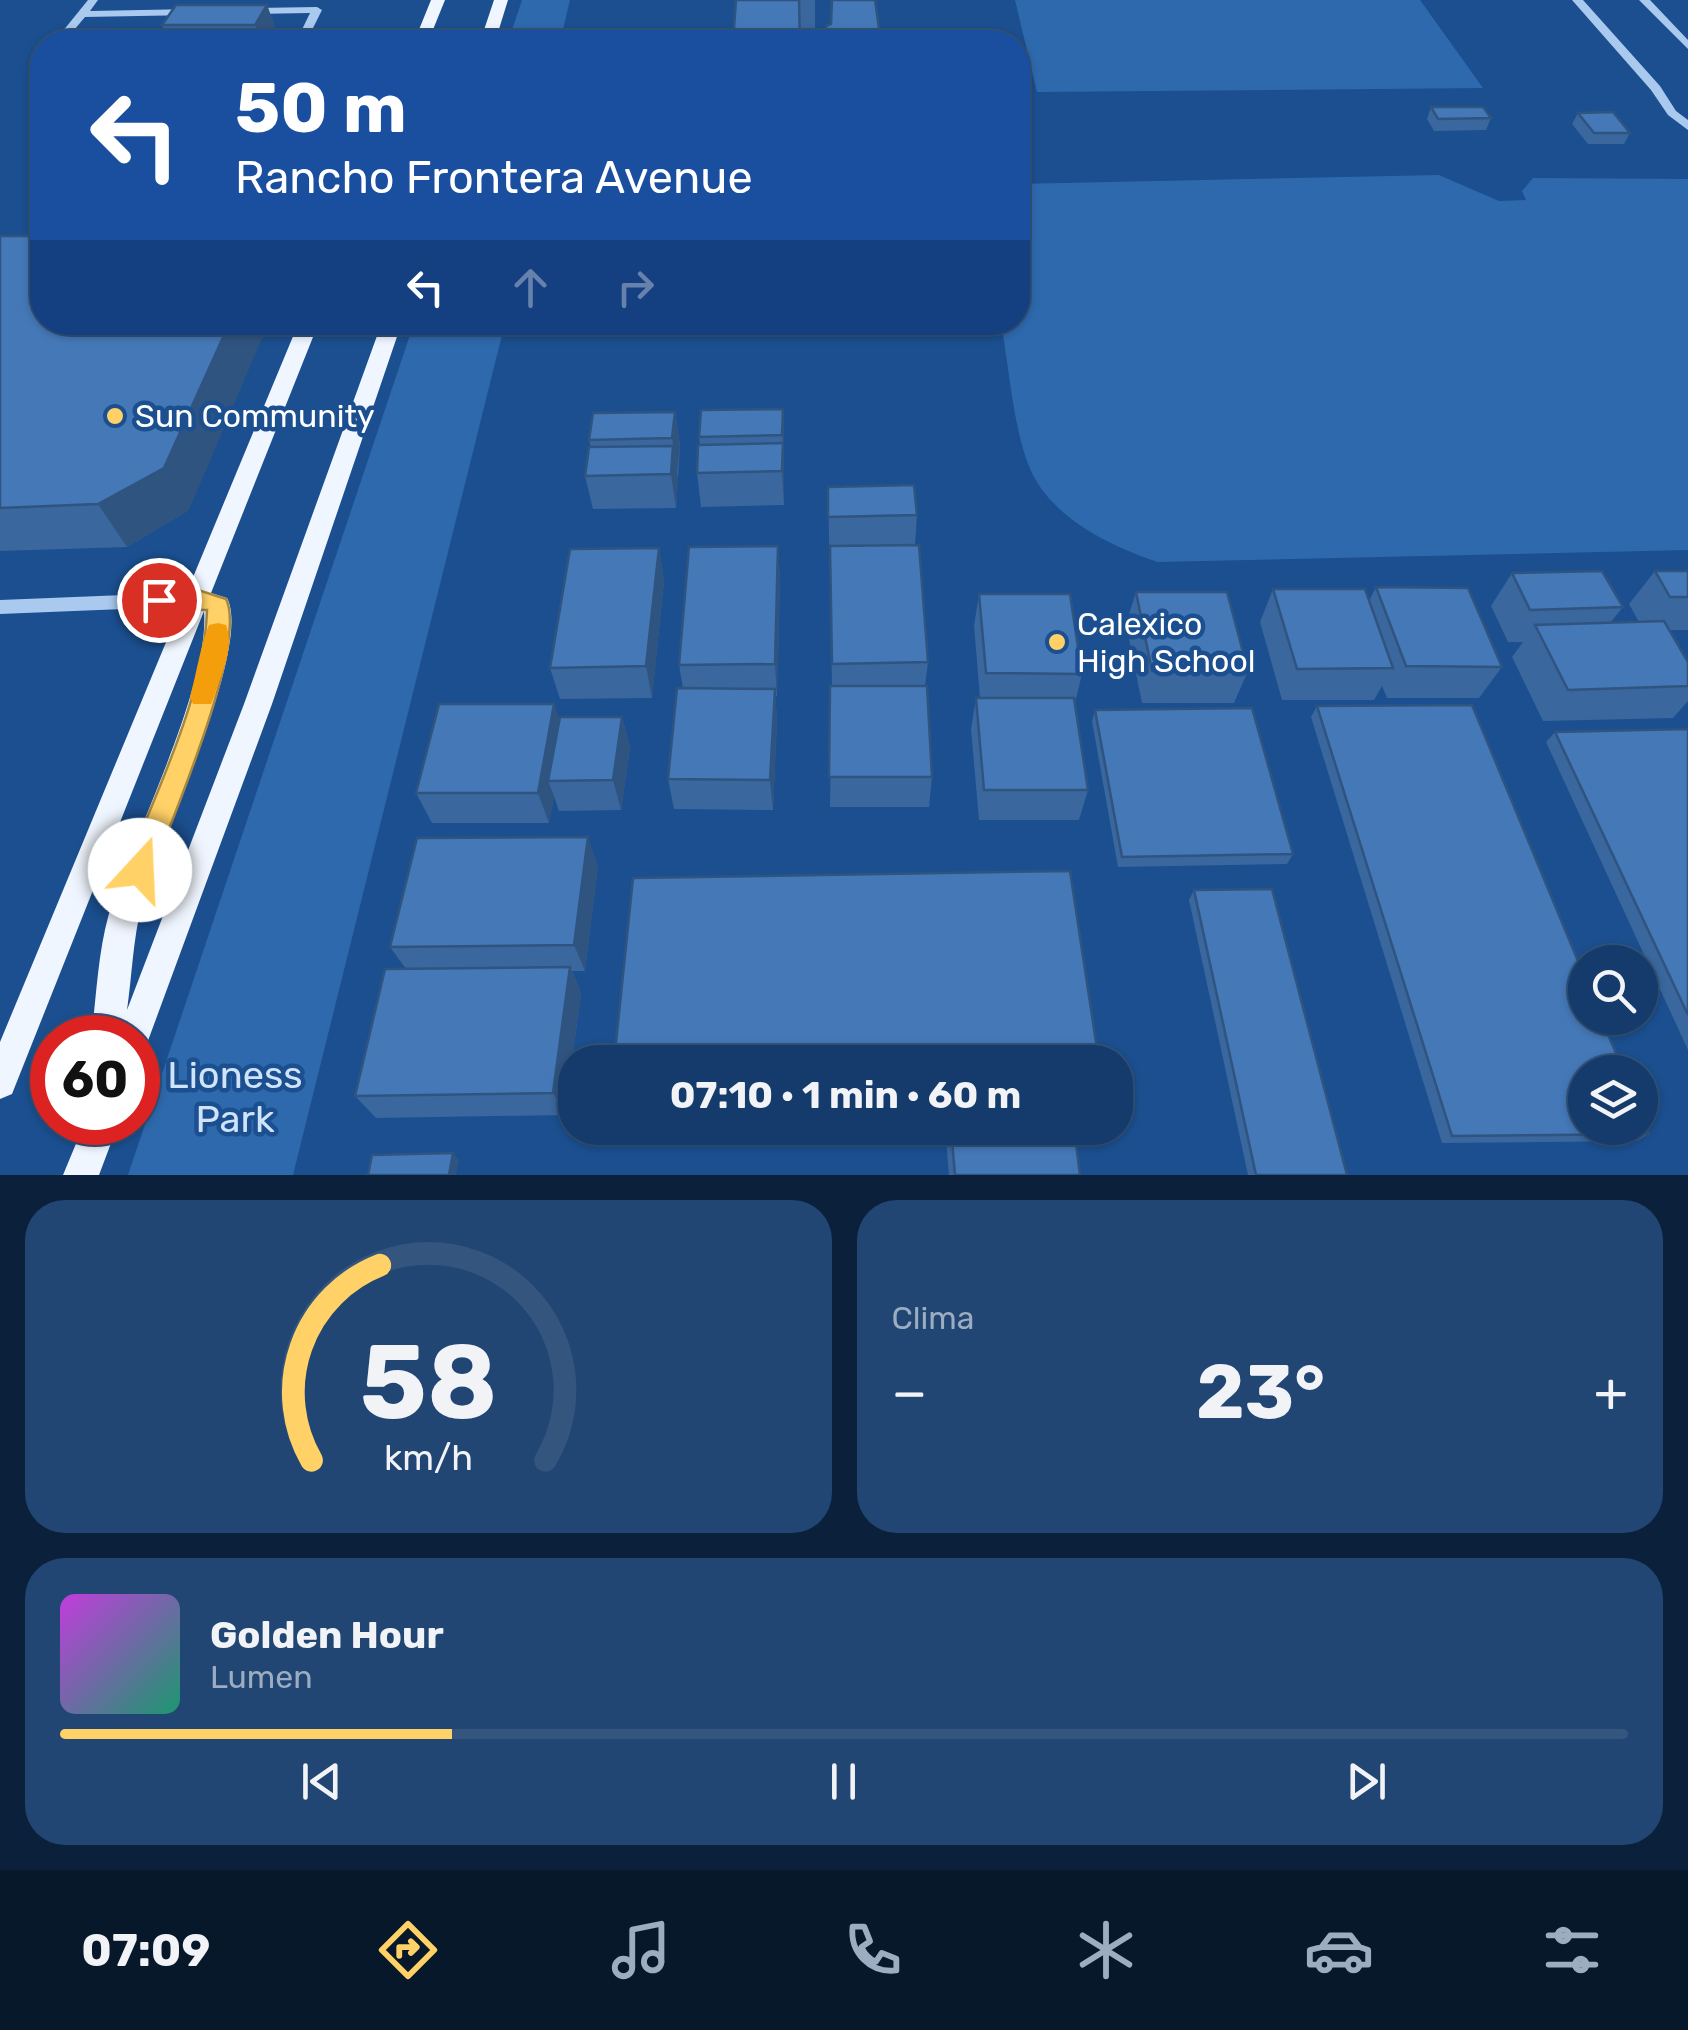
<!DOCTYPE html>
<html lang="es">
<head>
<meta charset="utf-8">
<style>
  :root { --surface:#143b6b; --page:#214673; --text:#f1f3f6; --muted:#9dadc1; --line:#33557e; --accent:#ffd166 }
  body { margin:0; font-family:Rubik,sans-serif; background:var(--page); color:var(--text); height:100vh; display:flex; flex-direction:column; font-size:38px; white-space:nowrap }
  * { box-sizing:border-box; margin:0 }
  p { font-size:32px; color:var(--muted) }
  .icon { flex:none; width:55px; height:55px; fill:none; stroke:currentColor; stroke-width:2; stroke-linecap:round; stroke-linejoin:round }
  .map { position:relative; height:1175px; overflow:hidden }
  .side { display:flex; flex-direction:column; gap:25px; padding:25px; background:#0b203b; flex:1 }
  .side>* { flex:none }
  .hud { position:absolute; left:30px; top:30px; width:1000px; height:305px; border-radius:40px; box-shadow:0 2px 8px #0004,0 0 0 2px var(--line); background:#1a4fa0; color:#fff; overflow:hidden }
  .buttons { position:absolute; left:1568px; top:945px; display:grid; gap:20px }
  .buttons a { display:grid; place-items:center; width:90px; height:90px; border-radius:50%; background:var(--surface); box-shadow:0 2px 8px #0004,0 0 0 2px var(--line); font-size:50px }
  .speed { position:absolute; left:30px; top:1015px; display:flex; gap:20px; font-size:50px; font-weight:700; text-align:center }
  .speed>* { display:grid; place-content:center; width:130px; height:130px; border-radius:50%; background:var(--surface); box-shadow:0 2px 8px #0004,0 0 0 2px var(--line); line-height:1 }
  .speed .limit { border:15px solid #d22; background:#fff; color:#111 }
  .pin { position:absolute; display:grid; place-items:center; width:85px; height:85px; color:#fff; margin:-42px; border:5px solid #fff; border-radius:50%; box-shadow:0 2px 10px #0007 }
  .me { position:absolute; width:110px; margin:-55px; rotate:20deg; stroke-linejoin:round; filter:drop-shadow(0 0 8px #0008) }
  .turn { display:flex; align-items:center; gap:35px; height:210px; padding:0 40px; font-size:45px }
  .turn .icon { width:130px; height:130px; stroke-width:2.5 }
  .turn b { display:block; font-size:70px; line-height:85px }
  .lanes { display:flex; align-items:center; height:95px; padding:0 40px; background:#0003; justify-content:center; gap:50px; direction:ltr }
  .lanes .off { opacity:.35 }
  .big { font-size:75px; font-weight:700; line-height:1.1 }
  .side .card { flex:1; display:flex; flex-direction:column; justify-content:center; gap:15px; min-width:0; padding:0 35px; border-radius:40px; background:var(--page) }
  .side .dial { align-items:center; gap:0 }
  .dial svg { height:260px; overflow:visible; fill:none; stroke:var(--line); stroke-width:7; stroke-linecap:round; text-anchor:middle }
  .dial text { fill:var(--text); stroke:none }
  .song { display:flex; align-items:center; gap:30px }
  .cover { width:120px; height:120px; border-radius:15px; background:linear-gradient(135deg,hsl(290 70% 55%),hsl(160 70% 35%)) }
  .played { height:10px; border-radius:5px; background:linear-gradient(90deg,var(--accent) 25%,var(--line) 25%) }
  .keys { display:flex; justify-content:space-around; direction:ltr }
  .heat { display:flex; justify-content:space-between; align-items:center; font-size:55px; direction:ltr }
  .side .tiles { flex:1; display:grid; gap:25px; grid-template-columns:1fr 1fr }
  .card:last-child { grid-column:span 2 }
  .trip { position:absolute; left:558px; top:1045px; width:575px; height:100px; border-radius:40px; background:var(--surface); box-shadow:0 2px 8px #0004,0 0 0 2px var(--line); font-weight:700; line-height:100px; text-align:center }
  .tabs { display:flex; height:160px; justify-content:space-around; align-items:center; background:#08182b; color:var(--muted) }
  .tabs .icon { width:70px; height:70px }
  .tabs .current { color:var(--accent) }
  .tabs b { font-size:45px; color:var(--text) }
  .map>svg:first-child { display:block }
  .green { fill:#2e69ad }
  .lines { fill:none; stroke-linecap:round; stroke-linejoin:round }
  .minor { fill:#a9c9ee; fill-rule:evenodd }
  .major { fill:#f0f6ff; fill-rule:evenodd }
  .wall { fill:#3a679d }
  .shaded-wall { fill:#305480 }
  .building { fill:#4478b7; stroke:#305480; stroke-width:2.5 }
  .route { fill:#ffd166; stroke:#a68842; stroke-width:2.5 }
  .slow { fill:#f59e0b }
  .poi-dot { fill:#ffd166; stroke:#1b4f8f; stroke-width:4 }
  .labels { text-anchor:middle; stroke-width:9; stroke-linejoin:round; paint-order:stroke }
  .poi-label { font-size:32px; fill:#fff; stroke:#1b4f8f; text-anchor:start }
  .near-park-label { font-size:38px; fill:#cfe3fa; stroke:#1b4f8f }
</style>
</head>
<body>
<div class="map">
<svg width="1688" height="1175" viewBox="0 0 1688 1175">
  <rect width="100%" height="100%" fill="#1b4f8f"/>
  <path class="green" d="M 522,0 L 570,0 L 560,42 L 508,42 Z
    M 1015,0 L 1420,0 L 1483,88 L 1037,92 Z
    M 1439,175 L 1499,201 L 1526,200 L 1522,191 L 1533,178 L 1688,179 L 1688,550 L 1158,562 C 1112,547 1056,520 1033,475 C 1014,438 1009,365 1001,323 L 1018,322 L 1018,184 Z
    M 414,323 L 505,323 L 293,1175 L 128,1175 Z"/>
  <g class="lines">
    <path class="minor" d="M 88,0 L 98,0 L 90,11 L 193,9 L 198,12 L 193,15 L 85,17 L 64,42 L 54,42 Z
      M 1572,0 L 1583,0 L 1660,86 L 1676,111 L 1688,120 L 1688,130 L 1668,115 L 1651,90 Z
      M 1639,0 L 1650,0 L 1688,40 L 1688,49 Z
      M 317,7 L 322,10 L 306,42 L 296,42 L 310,13 L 249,14 L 244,11 L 249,8 Z
      M 198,592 L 204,594 L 207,599 L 204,604 L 198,606 L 0,614 L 0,600 Z"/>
    <path class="major" d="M 431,0 L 445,0 L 428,42 L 414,42 Z
      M 494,0 L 508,0 L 495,42 L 480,42 Z
      M 299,322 L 319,322 L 211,593 L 227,598 C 253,646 158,845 142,904 C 133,938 132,976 127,1010 L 244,704 L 382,322 L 402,322 L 272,704 L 149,1038 L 145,1050 L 138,1053 L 138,1038 L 91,1038 C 97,994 98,943 113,901 C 138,826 210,684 204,611 L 12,1094 L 0,1099 L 0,1042 Z
      M 85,1122 L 119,1122 L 99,1175 L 63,1175 Z"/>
  </g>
  <path class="wall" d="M 736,0 L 815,0 L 815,31 L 800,32 Z
    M 267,5 L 278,36 L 274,42 L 169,42 L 162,25 Z
    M 1431,107 L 1491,118 L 1486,130 L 1434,131 L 1427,119 Z
    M 1578,113 L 1630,133 L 1624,144 L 1588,144 L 1572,124 Z
    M 0,236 L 189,510 L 127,547 L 0,551 Z
    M 783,409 L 784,443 L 784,505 L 701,507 L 697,473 L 700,445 L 699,437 Z
    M 675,412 L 680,446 L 676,508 L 593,509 L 585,476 L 591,447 L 589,440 Z
    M 828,487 L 917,515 L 915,545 L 928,662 L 925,686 L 932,777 L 929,807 L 830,807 L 832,686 Z
    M 778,546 L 780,579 L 777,696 L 775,696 L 777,720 L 773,810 L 674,809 L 668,779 L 683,688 L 679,665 Z
    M 659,548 L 664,581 L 652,698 L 560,699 L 550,668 Z
    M 1655,571 L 1688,571 L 1688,630 L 1669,630 L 1688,662 L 1688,701 L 1673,718 L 1543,721 L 1512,657 L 1523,642 L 1508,642 L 1491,606 L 1512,573 L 1623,607 L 1610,623 L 1639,622 L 1629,604 Z
    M 1376,587 L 1502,667 L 1479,698 L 1387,698 L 1382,686 L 1374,700 L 1282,700 L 1260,622 L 1273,589 L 1369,601 Z
    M 1136,592 L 1248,671 L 1234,703 L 1142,703 L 1126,624 Z
    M 979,594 L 1082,674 L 1075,703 L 1088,790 L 1079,820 L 979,820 L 971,729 L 976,698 L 980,698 L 974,626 Z
    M 1317,706 L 1649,1134 L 1637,1141 L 1442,1143 L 1311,717 Z
    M 1095,710 L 1293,854 L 1287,864 L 1118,867 L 1092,721 Z
    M 622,717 L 630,748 L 621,810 L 559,811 L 554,796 L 549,823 L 432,823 L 416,793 L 560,720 Z
    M 1688,729 L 1688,1050 L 1546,742 L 1555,732 Z
    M 598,866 L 585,971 L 572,971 L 581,993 L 565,1115 L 376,1118 L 355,1096 L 406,969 L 390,947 Z
    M 1194,890 L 1347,1175 L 1248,1175 L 1189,900 Z
    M 945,1128 L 1074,1128 L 1080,1175 L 949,1175 Z"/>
  <path class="shaded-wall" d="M 267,5 L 278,36 L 274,42 L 261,42 L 255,25 Z
    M 230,322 L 269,322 L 189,510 L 127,547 L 98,504 Z
    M 783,409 L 784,443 L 784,505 L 782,471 Z
    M 675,412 L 680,446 L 677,472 L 672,438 Z
    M 673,446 L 678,479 L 676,508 L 671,474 Z
    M 778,546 L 780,579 L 777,696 L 775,664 Z
    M 659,548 L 664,581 L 652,698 L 646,666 Z
    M 775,689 L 777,720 L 773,810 L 770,780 Z
    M 554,704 L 565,735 L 548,781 L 554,796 L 549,823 L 538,793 Z
    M 622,717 L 630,748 L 621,810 L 613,780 Z
    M 588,837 L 598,866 L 585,971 L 574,945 Z
    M 570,967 L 581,993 L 565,1115 L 553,1093 Z
    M 453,1153 L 459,1160 L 456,1175 L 449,1175 Z"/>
  <path class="building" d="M 736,0 L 799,0 L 800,42 L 733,42 Z
    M 832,0 L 875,0 L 881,42 L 827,42 L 826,26 L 831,24 Z
    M 176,5 L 267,5 L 255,25 L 162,25 Z
    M 1431,107 L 1483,107 L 1491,118 L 1438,119 Z
    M 1613,112 L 1630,133 L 1594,133 L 1578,113 Z
    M 0,236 L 42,236 L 42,322 L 230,322 L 164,468 L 98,504 L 0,508 Z
    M 783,409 L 782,435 L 699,437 L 701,410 Z
    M 675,412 L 672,438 L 589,440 L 593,413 Z
    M 783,443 L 782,471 L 697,473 L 698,445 Z
    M 673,446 L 671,474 L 585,476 L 589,447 Z
    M 914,485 L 917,515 L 828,517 L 828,487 Z
    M 919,545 L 928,662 L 832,664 L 830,546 Z
    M 778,546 L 775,664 L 679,665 L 689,547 Z
    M 659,548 L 646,666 L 550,668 L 570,549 Z
    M 1602,571 L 1623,607 L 1530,610 L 1512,573 Z
    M 1655,571 L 1688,571 L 1688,597 L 1670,597 Z
    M 1376,587 L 1468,588 L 1502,667 L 1406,666 Z
    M 1273,589 L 1365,589 L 1393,668 L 1297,669 Z
    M 1136,592 L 1227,592 L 1248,671 L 1152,671 Z
    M 979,594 L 1070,594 L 1082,674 L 986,673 Z
    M 1664,621 L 1688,662 L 1688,686 L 1568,690 L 1535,625 Z
    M 830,686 L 927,686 L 932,777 L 829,777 Z
    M 677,688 L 775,689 L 770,780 L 668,779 Z
    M 976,698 L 1074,698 L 1088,790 L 984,790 Z
    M 439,704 L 554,704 L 538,793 L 416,793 Z
    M 1472,705 L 1585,978 L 1585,1018 L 1601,1018 L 1624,1072 L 1585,1072 L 1585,1128 L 1640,1128 L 1640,1111 L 1649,1134 L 1452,1136 L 1317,706 Z
    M 1252,708 L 1293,854 L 1122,857 L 1095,710 Z
    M 560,717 L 622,717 L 613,780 L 548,781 Z
    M 1688,729 L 1688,1015 L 1555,732 Z
    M 588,837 L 574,945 L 390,947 L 417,838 Z
    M 1070,871 L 1099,1062 L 614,1062 L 633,878 Z
    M 1272,889 L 1347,1175 L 1256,1175 L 1194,890 Z
    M 570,967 L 553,1093 L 355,1096 L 385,969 Z
    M 951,1128 L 1074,1128 L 1080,1175 L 955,1175 Z
    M 453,1153 L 449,1175 L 368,1175 L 372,1155 Z"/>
  <path class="route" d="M 198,590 L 226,599 C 248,643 172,819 153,870 L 149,879 L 140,882 L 130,879 L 126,870 C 157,788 204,699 207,610 L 159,609 L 147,600 L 159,591 Z"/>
  <path class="slow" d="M 218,623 L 226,625 C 235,647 221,675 214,697 L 211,704 L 193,704 L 190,697 C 196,676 201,643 209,625 Z"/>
  <g class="poi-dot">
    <circle cx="115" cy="416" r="10"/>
    <circle cx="1057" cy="642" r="10"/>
  </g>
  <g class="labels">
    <g class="poi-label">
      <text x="135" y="427">Sun Community</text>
      <text x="1077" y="635">Calexico<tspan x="1077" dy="37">High School</tspan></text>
    </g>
    <g class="near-park-label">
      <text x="235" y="1088">Lioness<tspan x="235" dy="44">Park</tspan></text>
    </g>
  </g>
</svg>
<div class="buttons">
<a><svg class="icon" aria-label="search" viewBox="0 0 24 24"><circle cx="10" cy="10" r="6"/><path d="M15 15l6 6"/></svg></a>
<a><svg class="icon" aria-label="layers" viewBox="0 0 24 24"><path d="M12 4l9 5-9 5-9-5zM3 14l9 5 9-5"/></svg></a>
</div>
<div class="speed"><div class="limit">60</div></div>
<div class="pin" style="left:159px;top:600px;background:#d93025"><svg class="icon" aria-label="arrive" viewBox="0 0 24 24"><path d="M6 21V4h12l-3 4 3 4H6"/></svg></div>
<svg class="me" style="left:140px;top:870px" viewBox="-20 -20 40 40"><circle r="19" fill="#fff"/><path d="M0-13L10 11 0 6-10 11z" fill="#ffd166"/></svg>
<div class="trip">07:10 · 1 min · 60 m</div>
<div class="hud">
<div class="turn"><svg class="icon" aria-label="left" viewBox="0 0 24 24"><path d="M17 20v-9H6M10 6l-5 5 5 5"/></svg><div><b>50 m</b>Rancho Frontera Avenue</div></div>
<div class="lanes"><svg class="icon" aria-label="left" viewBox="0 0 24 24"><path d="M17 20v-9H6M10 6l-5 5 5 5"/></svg><svg class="icon off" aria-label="ahead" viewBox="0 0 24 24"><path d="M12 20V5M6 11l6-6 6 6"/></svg><svg class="icon off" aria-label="right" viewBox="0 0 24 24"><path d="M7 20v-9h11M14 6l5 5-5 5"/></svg></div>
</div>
</div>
<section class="side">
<div class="tiles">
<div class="card dial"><svg viewBox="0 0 100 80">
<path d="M14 69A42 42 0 1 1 86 69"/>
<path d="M14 69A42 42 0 0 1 35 9" stroke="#ffd166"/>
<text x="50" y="56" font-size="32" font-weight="700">58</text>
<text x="50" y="72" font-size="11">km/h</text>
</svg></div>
<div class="card"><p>Clima</p>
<div class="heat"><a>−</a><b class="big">23°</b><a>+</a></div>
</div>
<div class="card">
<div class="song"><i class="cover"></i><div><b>Golden Hour</b><p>Lumen</p></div></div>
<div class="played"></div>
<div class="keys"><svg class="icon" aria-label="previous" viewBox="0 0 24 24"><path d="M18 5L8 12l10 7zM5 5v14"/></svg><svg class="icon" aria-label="pause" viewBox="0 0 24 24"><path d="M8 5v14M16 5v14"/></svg><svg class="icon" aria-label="next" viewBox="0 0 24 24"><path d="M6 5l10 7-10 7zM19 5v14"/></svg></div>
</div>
</div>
</section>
<nav class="tabs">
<b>07:09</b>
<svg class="icon current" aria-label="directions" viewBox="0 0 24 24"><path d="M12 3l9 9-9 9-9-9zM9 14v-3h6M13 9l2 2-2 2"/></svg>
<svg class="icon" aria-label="music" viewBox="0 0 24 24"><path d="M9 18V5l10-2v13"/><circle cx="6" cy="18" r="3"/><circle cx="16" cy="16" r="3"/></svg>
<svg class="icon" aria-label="phone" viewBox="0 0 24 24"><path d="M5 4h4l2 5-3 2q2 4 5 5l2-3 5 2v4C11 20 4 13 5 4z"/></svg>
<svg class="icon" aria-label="climate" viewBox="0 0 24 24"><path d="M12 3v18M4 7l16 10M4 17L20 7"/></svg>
<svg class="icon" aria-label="car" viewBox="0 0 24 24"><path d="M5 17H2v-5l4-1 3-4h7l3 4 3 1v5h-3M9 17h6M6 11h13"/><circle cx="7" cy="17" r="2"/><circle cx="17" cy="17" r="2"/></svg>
<svg class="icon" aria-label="filters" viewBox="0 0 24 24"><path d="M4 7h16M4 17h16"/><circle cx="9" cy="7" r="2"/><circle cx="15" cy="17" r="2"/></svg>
</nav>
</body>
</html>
